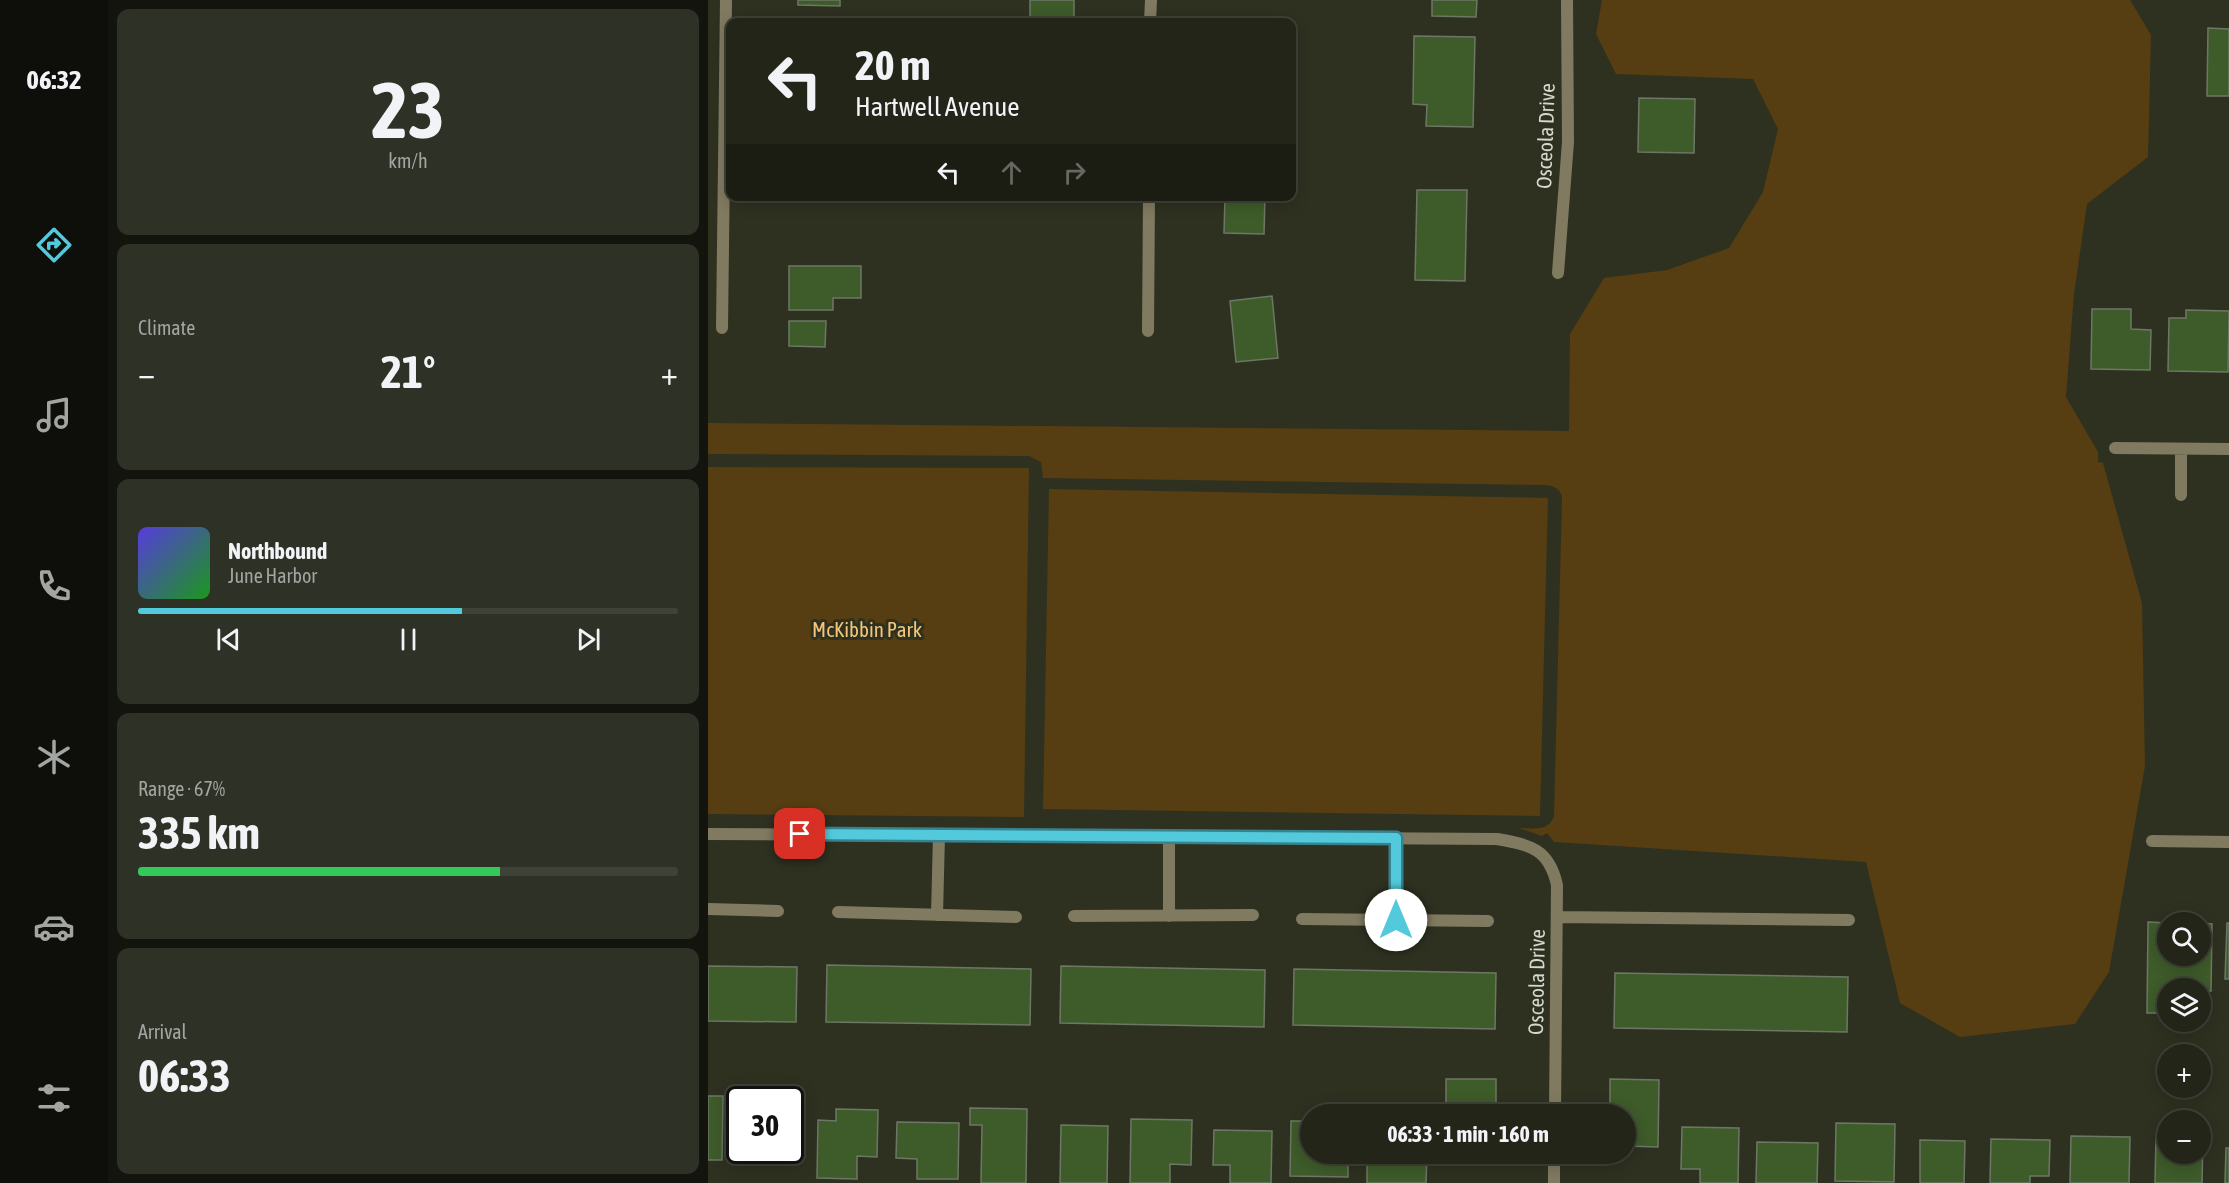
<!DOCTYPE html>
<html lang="en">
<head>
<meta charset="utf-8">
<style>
  :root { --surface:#222518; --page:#2e3125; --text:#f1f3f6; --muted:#a2a5a2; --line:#3f4237; --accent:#53cadc }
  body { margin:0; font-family:"Asap Condensed",sans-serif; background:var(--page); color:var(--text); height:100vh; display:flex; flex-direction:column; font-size:22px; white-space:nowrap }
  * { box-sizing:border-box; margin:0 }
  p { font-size:20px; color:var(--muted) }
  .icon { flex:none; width:33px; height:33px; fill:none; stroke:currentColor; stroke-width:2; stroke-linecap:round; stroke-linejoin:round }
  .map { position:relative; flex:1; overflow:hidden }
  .panel { display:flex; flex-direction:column; gap:9px; padding:9px; background:#13140d; width:600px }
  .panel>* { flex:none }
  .banner { position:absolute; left:18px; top:18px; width:570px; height:183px; border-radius:12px; box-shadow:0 3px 15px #0003,0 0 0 2px var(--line); background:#222518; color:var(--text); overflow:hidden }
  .tools { position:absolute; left:1449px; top:912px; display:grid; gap:12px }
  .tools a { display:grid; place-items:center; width:54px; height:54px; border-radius:50%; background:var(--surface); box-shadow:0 3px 15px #0003,0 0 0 2px var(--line); font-size:30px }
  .speed { position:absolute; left:18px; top:1086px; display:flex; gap:12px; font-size:30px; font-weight:700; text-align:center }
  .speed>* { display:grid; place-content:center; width:78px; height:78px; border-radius:50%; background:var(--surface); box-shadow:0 3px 15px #0003,0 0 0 2px var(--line); line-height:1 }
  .speed .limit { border:3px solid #111; border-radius:9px; background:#fff; color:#111 }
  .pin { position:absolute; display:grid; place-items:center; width:51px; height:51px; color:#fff; margin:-26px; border-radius:12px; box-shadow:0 3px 9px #0006 }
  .me { position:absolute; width:66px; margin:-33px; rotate:0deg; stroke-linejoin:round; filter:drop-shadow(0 0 4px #0008) }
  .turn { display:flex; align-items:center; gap:21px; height:126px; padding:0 30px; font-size:27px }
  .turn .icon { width:78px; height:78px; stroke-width:2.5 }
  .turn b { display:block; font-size:42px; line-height:51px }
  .lanes { display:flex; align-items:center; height:57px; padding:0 30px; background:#0003; justify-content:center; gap:30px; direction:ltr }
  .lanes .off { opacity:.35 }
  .big { font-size:45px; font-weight:700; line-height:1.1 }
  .panel .card { flex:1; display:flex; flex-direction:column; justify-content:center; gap:9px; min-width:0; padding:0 21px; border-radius:12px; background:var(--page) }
  .panel .dial { align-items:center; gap:0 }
  .dial b { font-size:78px; line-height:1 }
  .song { display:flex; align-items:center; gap:18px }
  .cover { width:72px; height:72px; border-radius:9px; background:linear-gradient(135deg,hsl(250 70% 55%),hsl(120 70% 35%)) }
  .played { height:6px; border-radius:3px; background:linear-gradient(90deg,var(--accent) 60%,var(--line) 60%) }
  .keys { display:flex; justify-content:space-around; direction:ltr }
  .heat { display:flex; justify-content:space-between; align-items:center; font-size:33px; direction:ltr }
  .charge { height:9px; border-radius:4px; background:linear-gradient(90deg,#34c759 67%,var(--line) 0) }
  .trip { position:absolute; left:592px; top:1104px; width:336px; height:60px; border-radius:30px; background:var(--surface); box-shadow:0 3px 15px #0003,0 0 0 2px var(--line); font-weight:700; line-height:60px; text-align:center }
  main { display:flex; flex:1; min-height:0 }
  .dock { display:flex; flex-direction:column; width:108px; justify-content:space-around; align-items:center; background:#0e0f0a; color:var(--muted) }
  .dock .icon { width:42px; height:42px }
  .dock .current { color:var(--accent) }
  .dock b { font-size:27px; color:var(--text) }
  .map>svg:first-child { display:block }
  .green { fill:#563d12 }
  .building { fill:#3e5b2a; stroke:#6d7766; stroke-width:1.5 }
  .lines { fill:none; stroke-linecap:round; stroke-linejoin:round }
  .minor { stroke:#807a61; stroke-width:12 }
  .route-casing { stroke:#36838f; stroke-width:15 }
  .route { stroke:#53cadc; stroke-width:10 }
  .labels { text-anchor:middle; stroke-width:6; stroke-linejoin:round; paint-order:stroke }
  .street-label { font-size:21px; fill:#d6d8cd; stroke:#2e3120 }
  .park-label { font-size:21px; fill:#f7c577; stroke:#2e3120 }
</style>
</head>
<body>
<main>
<nav class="dock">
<b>06:32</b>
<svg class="icon current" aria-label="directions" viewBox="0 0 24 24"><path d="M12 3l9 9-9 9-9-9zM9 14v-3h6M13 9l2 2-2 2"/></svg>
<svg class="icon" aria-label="music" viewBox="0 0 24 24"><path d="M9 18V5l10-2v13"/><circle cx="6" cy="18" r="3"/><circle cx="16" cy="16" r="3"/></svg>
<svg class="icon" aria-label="phone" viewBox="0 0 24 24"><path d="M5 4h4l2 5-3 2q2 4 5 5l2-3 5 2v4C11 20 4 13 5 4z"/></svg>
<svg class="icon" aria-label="climate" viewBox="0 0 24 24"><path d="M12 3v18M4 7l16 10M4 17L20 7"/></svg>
<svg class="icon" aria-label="car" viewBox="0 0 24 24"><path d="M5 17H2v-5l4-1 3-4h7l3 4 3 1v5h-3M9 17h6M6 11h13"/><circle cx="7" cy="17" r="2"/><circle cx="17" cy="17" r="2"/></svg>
<svg class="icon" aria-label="filters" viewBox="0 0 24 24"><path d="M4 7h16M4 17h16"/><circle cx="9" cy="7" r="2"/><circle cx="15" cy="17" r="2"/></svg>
</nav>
<section class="panel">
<div class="card dial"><b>23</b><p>km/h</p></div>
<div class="card"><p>Climate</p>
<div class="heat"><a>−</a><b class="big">21°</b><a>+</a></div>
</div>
<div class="card">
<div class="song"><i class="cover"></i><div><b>Northbound</b><p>June Harbor</p></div></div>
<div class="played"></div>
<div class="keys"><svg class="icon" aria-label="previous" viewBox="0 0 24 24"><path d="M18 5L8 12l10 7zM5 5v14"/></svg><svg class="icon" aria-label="pause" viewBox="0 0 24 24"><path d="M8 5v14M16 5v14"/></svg><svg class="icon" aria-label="next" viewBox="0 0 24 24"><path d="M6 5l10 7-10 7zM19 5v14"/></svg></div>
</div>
<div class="card"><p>Range · 67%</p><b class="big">335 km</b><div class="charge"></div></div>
<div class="card"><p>Arrival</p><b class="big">06:33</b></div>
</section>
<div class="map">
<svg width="1521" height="1183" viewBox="0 0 1521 1183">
  <rect width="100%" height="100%" fill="#2e3120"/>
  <path class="green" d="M 894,0 L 1422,0 L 1443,35 L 1440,157 L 1379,204 L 1366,294 L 1358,397 L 1390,452 L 1390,462 L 1395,463 L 1434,603 L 1437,766 L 1401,972 L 1367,1024 L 1252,1037 L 1192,1003 L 1158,862 L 846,842 L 839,833 L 834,836 L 811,828 C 825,828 841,832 846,816 L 854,498 C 853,490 848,487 840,485 L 335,478 L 333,462 L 321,456 L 0,454 L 0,423 L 861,431 L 862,334 L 896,278 L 959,270 L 1021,248 L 1055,192 L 1070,129 L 1045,79 L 908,74 L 888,34 Z
    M 0,467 L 321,468 L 316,817 L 0,814 Z
    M 341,489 L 840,498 L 832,816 L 335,809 Z"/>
  <path class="building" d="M 90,0 L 132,0 L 132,6 L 90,5 Z
    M 322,0 L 366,0 L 366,22 L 322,22 Z
    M 724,0 L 769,0 L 768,17 L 724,16 Z
    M 1500,28 L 1521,29 L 1521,96 L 1499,96 Z
    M 706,36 L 767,37 L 765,127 L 718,126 L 719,105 L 705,104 Z
    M 931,98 L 987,99 L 986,153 L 930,152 Z
    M 709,190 L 759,190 L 757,281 L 707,280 Z
    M 517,196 L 557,196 L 556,234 L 516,233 Z
    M 81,266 L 153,266 L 153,298 L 125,298 L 125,310 L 81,310 Z
    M 564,296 L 570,358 L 528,362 L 522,301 Z
    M 1384,309 L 1423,309 L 1423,329 L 1443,330 L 1442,370 L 1383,369 Z
    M 1478,310 L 1521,311 L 1520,372 L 1460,371 L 1461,318 L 1478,318 Z
    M 81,321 L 118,321 L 117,347 L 81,346 Z
    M 1440,922 L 1460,923 L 1460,956 L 1492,956 L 1492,923 L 1504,924 L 1503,991 L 1492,991 L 1492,988 L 1460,988 L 1460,1013 L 1439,1013 Z
    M 1519,923 L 1521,923 L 1521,979 L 1517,979 Z
    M 119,965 L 323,969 L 322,1025 L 118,1022 Z
    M 0,966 L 89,967 L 88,1022 L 0,1021 Z
    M 353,966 L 557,970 L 556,1027 L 352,1023 Z
    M 586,969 L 788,973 L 787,1029 L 585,1025 Z
    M 907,973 L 1140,977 L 1139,1032 L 906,1028 Z
    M 738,1079 L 788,1079 L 788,1114 L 738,1114 Z
    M 902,1079 L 951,1080 L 950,1147 L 918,1146 L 918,1114 L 902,1114 Z
    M 0,1096 L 15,1096 L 14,1160 L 0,1160 Z
    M 262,1108 L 319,1109 L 318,1183 L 273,1183 L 274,1125 L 262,1125 Z
    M 128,1109 L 170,1110 L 169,1157 L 149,1156 L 149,1179 L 109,1178 L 110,1120 L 128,1121 Z
    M 82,1112 L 87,1112 L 86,1154 L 42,1154 L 42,1150 L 82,1150 Z
    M 423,1119 L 484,1120 L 483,1165 L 462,1164 L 462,1183 L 422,1183 Z
    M 583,1121 L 603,1121 L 603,1154 L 640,1154 L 640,1177 L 582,1176 Z
    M 189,1122 L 251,1123 L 250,1179 L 209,1179 L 209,1159 L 188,1158 Z
    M 1128,1123 L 1187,1124 L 1186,1182 L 1127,1181 Z
    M 353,1125 L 400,1126 L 399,1183 L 352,1183 Z
    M 974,1127 L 1031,1128 L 1030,1183 L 992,1183 L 992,1169 L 973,1169 Z
    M 506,1130 L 564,1131 L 563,1183 L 522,1183 L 522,1165 L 505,1165 Z
    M 1363,1136 L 1422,1137 L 1421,1183 L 1362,1183 Z
    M 1448,1136 L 1460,1137 L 1460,1154 L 1492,1154 L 1492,1137 L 1495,1137 L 1494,1183 L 1447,1183 Z
    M 1283,1139 L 1342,1140 L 1341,1176 L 1322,1176 L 1322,1183 L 1282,1183 Z
    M 1212,1140 L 1257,1141 L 1256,1183 L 1212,1183 Z
    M 1049,1142 L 1110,1143 L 1109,1183 L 1048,1183 Z
    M 1518,1148 L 1521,1148 L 1521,1183 L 1517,1183 Z
    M 659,1154 L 719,1154 L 718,1183 L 659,1183 Z"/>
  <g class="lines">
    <path class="minor" d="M 442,22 L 443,0
      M 850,273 L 860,142 L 859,0
      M 14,328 L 18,0
      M 440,331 L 441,196
      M 1407,448 L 1521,449
      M 1473,449 L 1473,495
      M 0,834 L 789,839 C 823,845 841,849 849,885 L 847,1114
      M 461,837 L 461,916
      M 688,838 L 688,920
      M 1444,841 L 1521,842
      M 0,909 L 70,911
      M 130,912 L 308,917
      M 229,915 L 231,835
      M 366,916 L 545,915
      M 849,917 L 1141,920
      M 594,919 L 780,921
      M 846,1183 L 846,1154"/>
  </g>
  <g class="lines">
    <g class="route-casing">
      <path id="route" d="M 92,834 L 688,838 L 688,920"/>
    </g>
    <use href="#route" class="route"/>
  </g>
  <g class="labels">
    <g class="street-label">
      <text transform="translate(838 136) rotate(-88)" y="7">Osceola Drive</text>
      <text transform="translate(829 982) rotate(-89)" y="7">Osceola Drive</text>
    </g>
    <g class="park-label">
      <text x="159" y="637">McKibbin Park</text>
    </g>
  </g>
</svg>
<div class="tools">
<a><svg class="icon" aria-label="search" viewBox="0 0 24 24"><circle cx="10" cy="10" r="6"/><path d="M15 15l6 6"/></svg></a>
<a><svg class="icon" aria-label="layers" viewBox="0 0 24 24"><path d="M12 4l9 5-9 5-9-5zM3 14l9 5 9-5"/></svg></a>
<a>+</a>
<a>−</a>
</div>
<div class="speed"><div class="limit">30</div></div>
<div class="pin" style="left:92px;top:834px;background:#d93025"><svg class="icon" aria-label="arrive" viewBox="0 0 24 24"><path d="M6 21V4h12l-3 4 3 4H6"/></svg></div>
<svg class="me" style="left:688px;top:920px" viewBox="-20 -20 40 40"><circle r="19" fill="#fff"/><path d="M0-13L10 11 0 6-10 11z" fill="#53cadc"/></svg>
<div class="trip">06:33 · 1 min · 160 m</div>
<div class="banner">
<div class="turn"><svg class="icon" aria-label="left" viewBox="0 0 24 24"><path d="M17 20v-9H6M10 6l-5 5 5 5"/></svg><div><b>20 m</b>Hartwell Avenue</div></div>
<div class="lanes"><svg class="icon" aria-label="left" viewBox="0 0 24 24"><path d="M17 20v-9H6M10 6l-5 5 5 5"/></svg><svg class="icon off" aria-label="ahead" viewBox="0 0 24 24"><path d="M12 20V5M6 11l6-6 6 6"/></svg><svg class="icon off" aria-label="right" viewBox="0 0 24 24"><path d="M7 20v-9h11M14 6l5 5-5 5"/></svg></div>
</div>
</div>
</main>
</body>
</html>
